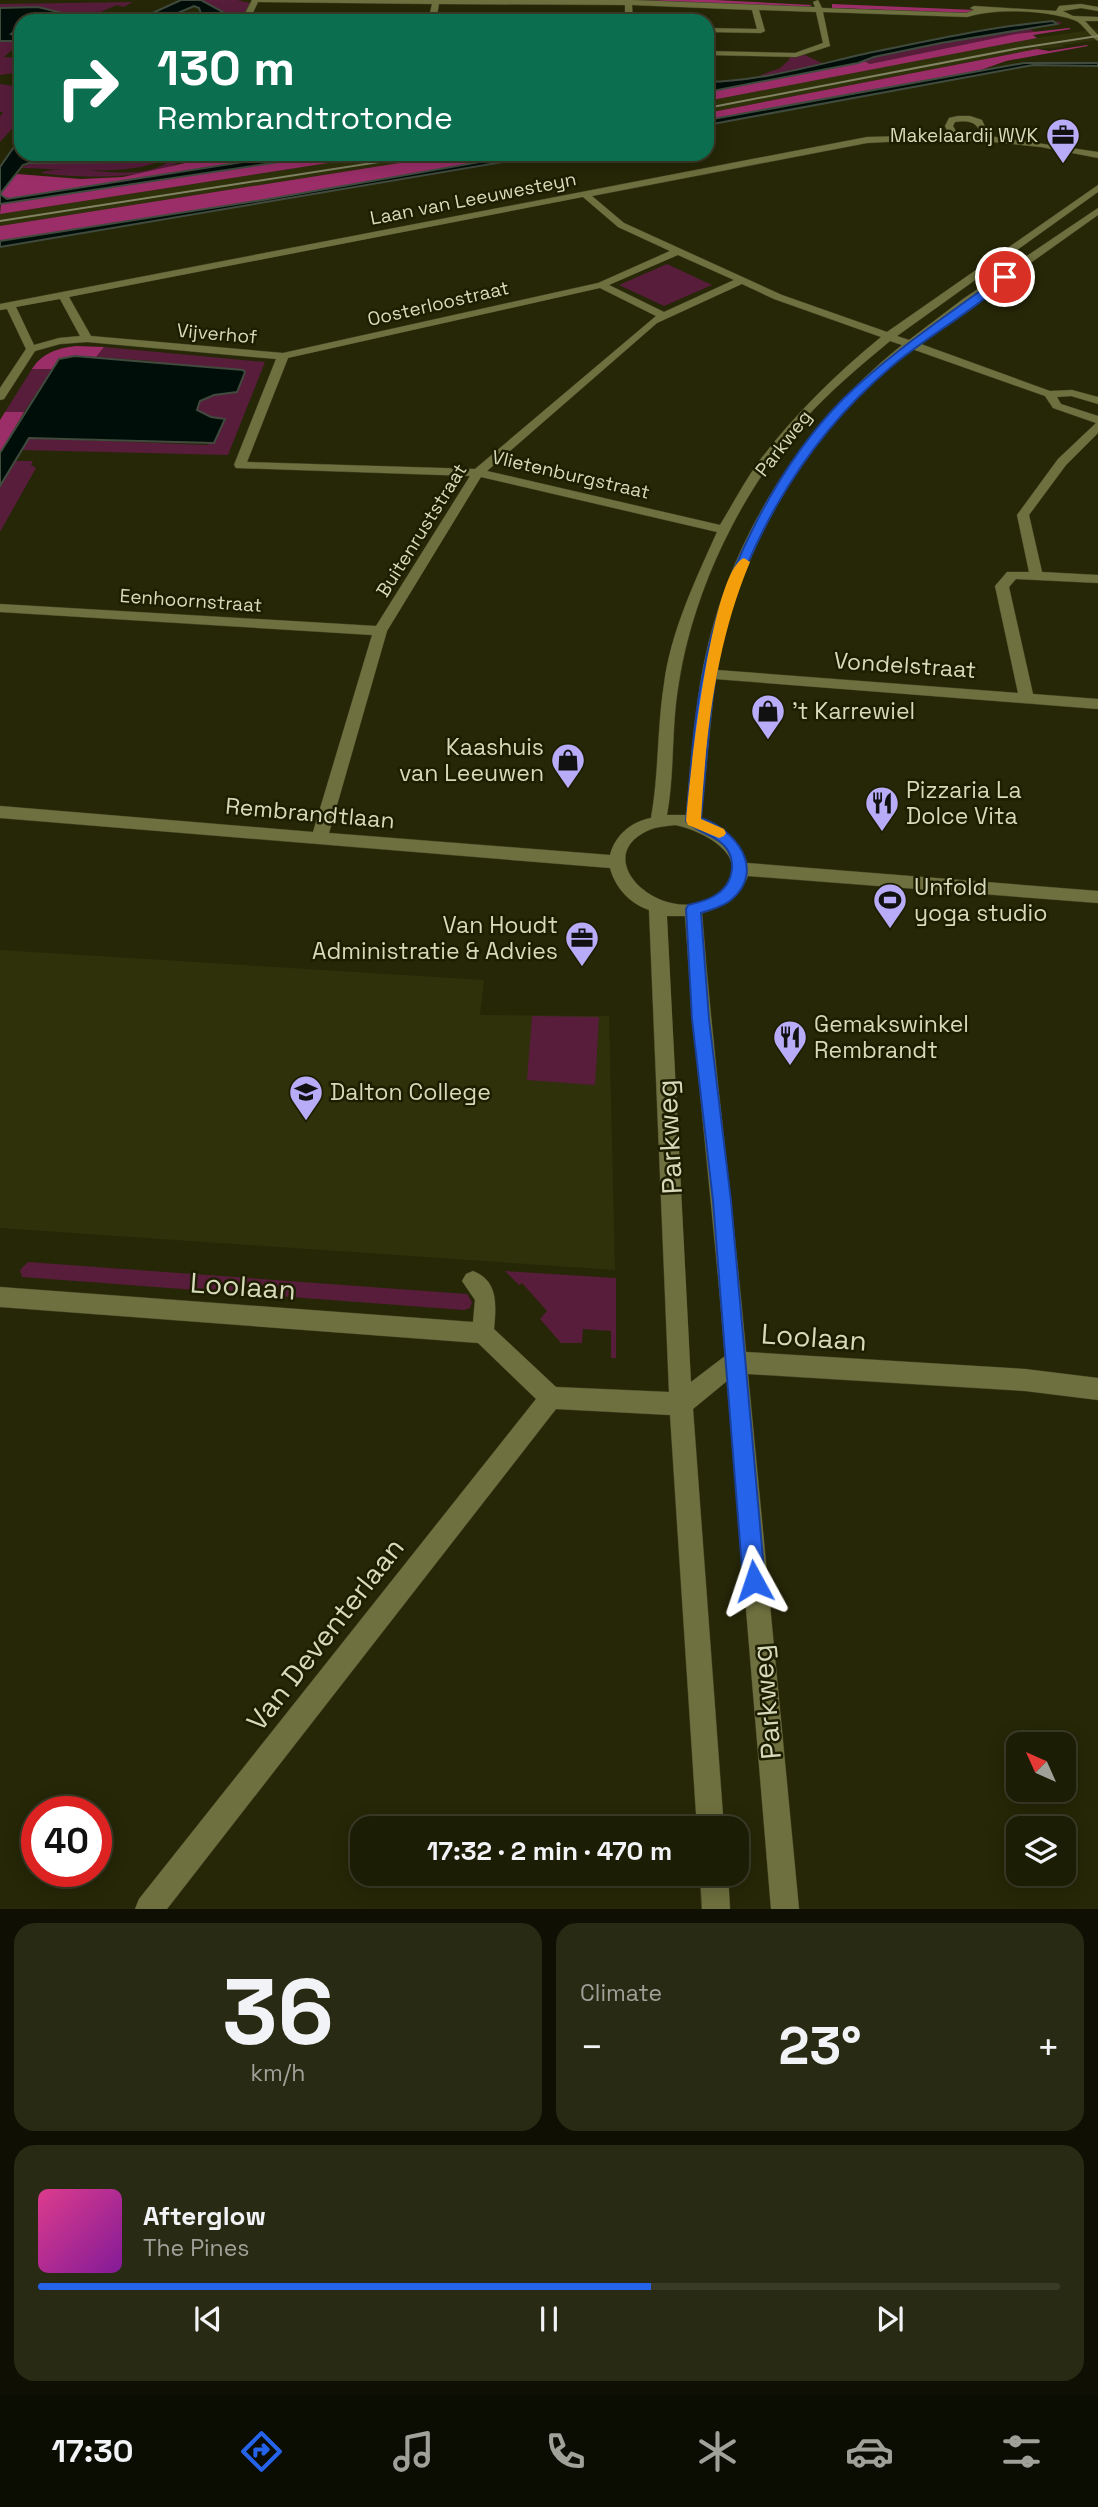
<!DOCTYPE html>
<html lang="en">
<head>
<meta charset="utf-8">
<style>
  :root { --surface:#1c1d05; --page:#292a13; --text:#f1f3f6; --muted:#a0a29a; --line:#3a3b27; --accent:#2563eb }
  body { margin:0; font-family:"Space Grotesk",sans-serif; background:var(--page); color:var(--text); height:100vh; display:flex; flex-direction:column; font-size:26px; white-space:nowrap }
  * { box-sizing:border-box; margin:0 }
  p { font-size:23px; color:var(--muted) }
  .icon { flex:none; width:38px; height:38px; fill:none; stroke:currentColor; stroke-width:2; stroke-linecap:round; stroke-linejoin:round }
  .map { position:relative; height:1909px; overflow:hidden }
  .drawer { display:flex; flex-direction:column; gap:14px; padding:14px; background:#0f1003; flex:1 }
  .drawer>* { flex:none }
  .guide { position:absolute; left:14px; top:14px; width:700px; height:147px; border-radius:21px; box-shadow:0 4px 18px #0003,0 0 0 2px var(--line); background:#0b6e4f; color:#fff; overflow:hidden }
  .needle { width:46px; rotate:315deg }
  .fabs { position:absolute; left:1006px; top:1732px; display:grid; gap:14px }
  .fabs a { display:grid; place-items:center; width:70px; height:70px; border-radius:14px; background:var(--surface); box-shadow:0 4px 18px #0003,0 0 0 2px var(--line); font-size:35px }
  .speed { position:absolute; left:21px; top:1796px; display:flex; gap:14px; font-size:35px; font-weight:700; text-align:center }
  .speed>* { display:grid; place-content:center; width:91px; height:91px; border-radius:50%; background:var(--surface); box-shadow:0 4px 18px #0003,0 0 0 2px var(--line); line-height:1 }
  .speed .limit { border:10px solid #d22; background:#fff; color:#111 }
  .pin { position:absolute; display:grid; place-items:center; width:60px; height:60px; color:#fff; margin:-30px; border:4px solid #fff; border-radius:50%; box-shadow:0 2px 7px #0007 }
  .me { position:absolute; width:77px; margin:-38px; rotate:355deg; stroke-linejoin:round; filter:drop-shadow(0 0 5px #0008) }
  .turn { display:flex; align-items:center; gap:24px; height:147px; padding:0 28px; font-size:32px }
  .turn .icon { width:91px; height:91px; stroke-width:2.5 }
  .turn b { display:block; font-size:49px; line-height:60px }
  .big { font-size:52px; font-weight:700; line-height:1.1 }
  .drawer .widget { flex:1; display:flex; flex-direction:column; justify-content:center; gap:10px; min-width:0; padding:0 24px; border-radius:21px; background:var(--page) }
  .drawer .dial { align-items:center; gap:0 }
  .dial b { font-size:91px; line-height:1 }
  .song { display:flex; align-items:center; gap:21px }
  .cover { width:84px; height:84px; border-radius:10px; background:linear-gradient(135deg,hsl(330 70% 55%),hsl(290 70% 35%)) }
  .played { height:7px; border-radius:4px; background:linear-gradient(90deg,var(--accent) 60%,var(--line) 60%) }
  .keys { display:flex; justify-content:space-around; direction:ltr }
  .heat { display:flex; justify-content:space-between; align-items:center; font-size:38px; direction:ltr }
  .drawer .tiles { flex:1; display:grid; gap:14px; grid-template-columns:1fr 1fr }
  .widget:last-child { grid-column:span 2 }
  .trip { position:absolute; left:350px; top:1816px; width:399px; height:70px; border-radius:21px; background:var(--surface); box-shadow:0 4px 18px #0003,0 0 0 2px var(--line); font-weight:700; line-height:70px; text-align:center }
  .menu { display:flex; height:112px; justify-content:space-around; align-items:center; background:#0b0c02; color:var(--muted) }
  .menu .icon { width:49px; height:49px }
  .menu .on { color:var(--accent) }
  .menu b { font-size:32px; color:var(--text) }
  .map>svg:first-child { display:block }
  .built { fill:#2f310b }
  .green { fill:#571d3b }
  .forest { fill:#9b2e69 }
  .water { fill:#000e09; stroke:#404b3e; stroke-width:2 }
  .lines { fill:none; stroke-linecap:round; stroke-linejoin:round }
  .minor-casing { stroke:#424324; stroke-width:1 }
  .minor { fill:#6e703f; fill-rule:evenodd }
  .tram { stroke:#818363; stroke-width:2 }
  .route { fill:#2563eb; stroke:#184099; stroke-width:2 }
  .slow { fill:#f59e0b }
  .labels { text-anchor:middle; stroke-width:5; stroke-linejoin:round; paint-order:stroke }
  .far-poi-label { font-size:19px; fill:#d6d9ba; stroke:#1d1d00; text-anchor:end }
  .far-street-label { font-size:19px; fill:#d6d9ba; stroke:#1d1d00 }
  .street-label { font-size:23px; fill:#d6d9ba; stroke:#1d1d00 }
  .poi-label { font-size:23px; fill:#d6d9ba; stroke:#1d1d00; text-anchor:start }
  .near-street-label { font-size:28px; fill:#d6d9ba; stroke:#1d1d00 }
</style>
</head>
<body>
<div class="map">
<svg width="1098" height="1909" viewBox="0 0 1098 1909">
  <rect width="100%" height="100%" fill="#262707"/>
  <path class="built" d="M 1098,29 L 1098,40 L 1062,45 L 1065,47 L 1038,49 L 707,113 L 707,101 L 1020,40 Z
    M 387,154 L 456,154 L 0,226 L 0,214 Z
    M 0,950 L 484,980 L 480,1015 L 609,1016 L 615,1270 L 0,1228 Z"/>
  <path class="green" d="M 201,0 L 237,0 L 250,3 L 241,21 L 232,21 L 234,17 Z
    M 133,2 L 123,7 L 117,5 L 79,21 L 42,21 L 53,19 L 44,8 L 38,7 L 0,8 L 0,4 Z
    M 1057,21 L 1063,23 L 1030,29 L 1035,32 L 870,64 L 862,60 L 941,43 L 1057,23 Z
    M 0,41 L 21,41 L 21,49 L 13,49 L 4,57 L 21,58 L 21,72 L 0,75 Z
    M 805,55 L 824,64 L 762,78 L 761,75 L 780,68 L 789,60 L 790,56 Z
    M 0,84 L 21,87 L 21,119 L 0,142 L 0,117 L 3,112 L 0,112 Z
    M 160,154 L 168,154 C 150,179 52,168 21,168 L 35,161 L 134,162 L 158,158 Z
    M 176,154 L 190,154 C 164,182 75,178 40,173 C 76,160 148,190 176,154 Z
    M 667,264 L 712,285 L 664,306 L 619,285 Z
    M 104,347 L 265,362 L 228,455 L 21,450 L 29,438 L 208,445 L 211,417 L 197,410 L 200,401 L 214,395 L 237,392 L 153,361 L 96,357 Z
    M 32,369 L 52,369 L 24,412 L 5,412 Z
    M 14,461 L 33,461 L 31,465 L 36,468 L 0,532 L 0,486 Z
    M 532,1016 L 599,1017 L 595,1085 L 527,1080 Z
    M 28,1262 L 467,1294 L 472,1302 L 470,1308 L 464,1310 L 22,1277 L 20,1270 Z
    M 505,1271 L 616,1278 L 616,1358 L 611,1358 L 611,1331 L 583,1329 L 582,1343 L 561,1343 L 540,1319 L 547,1311 L 522,1283 L 519,1285 Z"/>
  <path class="forest" d="M 643,0 L 715,0 L 812,5 L 807,8 Z
    M 832,4 L 976,10 L 976,11 L 965,13 L 832,8 Z
    M 1069,28 L 1071,29 L 1033,35 L 1037,38 L 1021,41 L 707,101 L 707,92 L 862,60 L 870,64 L 1016,34 Z
    M 1087,45 L 1088,46 L 1006,61 L 981,70 L 707,120 L 707,113 L 1037,49 L 1049,51 Z
    M 225,154 L 294,154 L 11,199 L 0,195 L 17,174 L 81,179 L 123,177 Z
    M 333,154 L 387,154 L 0,214 L 1,204 Z
    M 456,154 L 526,154 L 263,200 L 0,241 L 0,226 Z
    M 76,346 L 104,347 L 96,357 L 75,356 L 59,359 L 52,369 L 32,369 C 42,353 58,348 76,346 Z
    M 5,412 L 24,412 L 0,453 L 0,420 Z"/>
  <path class="water" d="M 181,0 L 201,0 L 234,18 L 232,21 L 204,21 L 199,8 L 194,6 L 159,21 L 135,21 Z
    M 38,7 L 62,13 L 42,21 L 21,21 L 21,26 L 15,28 L 16,30 L 11,34 L 21,37 L 21,41 L 0,41 L 0,8 Z
    M 1053,21 L 1057,24 L 941,43 L 874,57 L 858,63 L 707,92 L 707,82 C 761,81 811,66 864,54 C 926,41 990,27 1053,21 Z
    M 1024,63 L 1098,63 L 1098,66 L 1033,65 L 707,125 L 707,120 Z
    M 21,137 L 21,154 L 133,157 L 141,154 L 160,154 L 150,161 L 134,162 L 29,163 L 23,165 L 0,194 L 7,199 L 294,154 L 333,154 L 0,204 L 0,167 Z
    M 526,154 L 550,154 L 0,247 L 0,241 L 263,200 Z
    M 75,356 L 243,370 L 245,372 L 237,392 L 214,395 L 200,401 L 197,410 L 211,417 L 225,419 L 214,443 L 29,438 L 0,486 L 0,453 L 59,359 Z"/>
  <g class="lines">
    <g class="minor-casing">
      <path id="minor" d="M 252,0 L 632,0 L 815,7 L 813,2 L 818,0 L 822,8 L 966,13 L 974,10 L 970,8 L 974,6 L 1056,11 L 1059,6 L 1081,4 L 1098,7 L 1098,11 L 1081,8 L 1063,11 L 1073,16 L 1098,17 L 1098,21 L 1085,21 L 1098,35 L 1098,41 C 1089,36 1083,23 1074,20 C 1046,10 995,8 967,17 L 823,12 L 830,46 L 796,57 L 707,55 L 707,51 L 795,53 L 823,43 L 816,12 L 759,10 L 765,31 L 761,33 L 707,32 L 707,28 L 757,29 L 752,10 L 632,5 L 633,21 L 625,21 L 625,5 L 439,4 L 436,21 L 428,21 L 432,4 L 258,2 L 249,21 L 241,21 Z
        M 958,116 L 970,116 L 982,120 L 989,136 L 1098,152 L 1098,158 L 1041,147 L 983,141 L 926,140 L 867,143 L 592,196 L 624,223 L 782,295 L 887,332 L 1098,185 L 1098,192 L 897,336 L 909,340 L 963,299 L 1098,208 L 1098,215 L 918,343 L 1050,391 L 1072,390 L 1098,397 L 1098,404 L 1071,396 L 1057,397 L 1061,404 L 1098,416 L 1098,433 L 1066,465 L 1029,515 L 1042,572 L 1098,575 L 1098,583 L 1016,579 L 1009,587 L 1033,694 L 1098,699 L 1098,709 L 715,679 L 701,819 C 723,828 739,840 747,863 L 1098,891 L 1098,903 L 748,876 C 738,899 725,906 702,913 C 713,1060 733,1206 746,1352 L 1025,1369 L 1098,1378 L 1098,1400 L 1025,1391 L 748,1374 L 799,1909 L 771,1909 L 727,1381 L 693,1409 L 724,1829 L 697,1829 L 670,1415 L 556,1409 L 167,1909 L 135,1909 L 139,1899 L 536,1399 L 478,1343 L 0,1307 L 0,1287 L 473,1322 L 475,1300 L 462,1281 L 466,1274 L 473,1271 C 499,1281 496,1306 494,1329 L 556,1387 L 669,1392 L 649,910 C 629,903 615,887 610,868 L 0,818 L 0,806 L 313,832 L 372,635 L 0,612 L 0,604 L 376,626 L 470,476 L 236,468 L 234,465 L 276,359 L 87,342 L 60,344 L 35,351 L 4,399 L 0,400 L 0,388 L 26,349 L 7,309 L 0,310 L 0,304 L 867,137 L 949,135 L 945,126 L 949,118 ZM 955,122 C 968,120 978,121 981,136 L 958,135 L 953,126 ZM 583,197 L 618,227 L 670,251 L 598,283 L 283,353 L 91,336 L 69,297 ZM 678,255 L 734,280 L 664,312 L 609,285 ZM 742,284 L 774,299 L 881,337 C 836,374 795,414 760,460 C 745,480 733,504 720,525 L 487,471 L 657,323 ZM 600,288 L 656,316 L 475,469 L 247,462 L 288,358 ZM 60,299 L 80,336 L 59,338 L 34,345 L 16,307 ZM 890,341 L 902,345 C 802,425 730,537 704,663 C 694,713 691,765 686,815 L 667,815 C 675,771 671,726 679,682 C 694,588 741,492 804,420 C 830,391 860,366 890,341 ZM 912,349 L 1045,396 L 1053,408 L 1096,423 L 1058,459 L 1017,515 L 1029,572 L 1007,572 L 995,586 L 1018,693 L 717,670 C 740,543 811,428 912,349 ZM 481,477 L 717,532 C 695,581 671,631 664,684 C 657,729 659,773 651,818 C 630,822 615,836 610,855 L 329,833 L 387,631 ZM 675,825 C 706,831 759,861 717,894 C 668,932 584,859 649,830 C 656,827 667,826 675,825 ZM 667,916 L 685,916 C 695,1062 713,1209 725,1356 L 691,1382 Z
        M 700,1874 L 728,1874 L 730,1909 L 702,1909 Z"/>
    </g>
    <use href="#minor" class="minor"/>
    <path class="tram" d="M 707,108 L 1020,48 L 1098,36
      M 0,221 L 430,154"/>
  </g>
  <path class="route" d="M 1002,275 L 1009,277 C 975,311 928,335 891,367 C 801,443 734,558 716,675 C 708,722 706,771 701,818 C 735,829 767,870 731,900 C 723,907 712,909 701,913 L 709,1019 L 731,1201 L 765,1581 L 762,1588 L 754,1592 L 747,1588 L 743,1581 L 713,1201 L 692,1019 L 686,909 L 688,905 C 696,903 706,901 714,896 C 735,884 739,856 719,841 C 709,834 693,829 686,821 C 691,773 693,722 703,674 C 720,579 775,468 843,399 C 891,352 948,315 1002,275 Z"/>
  <path class="slow" d="M 744,558 L 750,562 C 716,643 706,731 701,819 L 724,829 L 726,833 L 724,836 L 719,838 L 688,825 L 686,821 C 689,782 711,571 744,558 Z"/>
  <defs>
    <g id="office-pin" transform="scale(1.75)"><path d="M0 17L-7.5 6A9.5 9.5 0 1 1 7.5 6Z" fill="#b8abf7" stroke="#1d1d00"/><path d="M-6-3h4V-5.5h4V-3h4V5H-6ZM-1-4.5V-3h2v-1.5ZM-6 0V1H6V0Z" fill="#111"/></g>
    <g id="shop-pin" transform="scale(1.75)"><path d="M0 17L-7.5 6A9.5 9.5 0 1 1 7.5 6Z" fill="#b8abf7" stroke="#1d1d00"/><path d="M-5-2.5h2.3a2.7 3.5 0 0 1 5.4 0H5L5.5 6h-11ZM-1.5-2.5h3a1.5 2.3 0 0 0-3 0Z" fill="#111"/></g>
    <g id="restaurant-pin" transform="scale(1.75)"><path d="M0 17L-7.5 6A9.5 9.5 0 1 1 7.5 6Z" fill="#b8abf7" stroke="#1d1d00"/><path d="M-5-6h1v4h1v-4h1v4h1v-4h1v5L-1.5 .5V6h-2V.5L-5-1ZM5-6V6H3V1.5H1.5Q1.5-4 5-6Z" fill="#111"/></g>
    <g id="stadium-pin" transform="scale(1.75)"><path d="M0 17L-7.5 6A9.5 9.5 0 1 1 7.5 6Z" fill="#b8abf7" stroke="#1d1d00"/><path d="M0-5a6.5 5 0 1 0 0 10a6.5 5 0 1 0 0-10ZM-3.5-1.8h7v3.6h-7Z" fill="#111"/></g>
    <g id="school-pin" transform="scale(1.75)"><path d="M0 17L-7.5 6A9.5 9.5 0 1 1 7.5 6Z" fill="#b8abf7" stroke="#1d1d00"/><path d="M0-5L7-2L0 1L-7-2ZM-4 1L0 2.5L4 1V4Q0 6-4 4Z" fill="#111"/></g>
  </defs>
  <g fill-rule="evenodd">
    <use href="#office-pin" x="1063" y="135"/>
    <use href="#shop-pin" x="768" y="711"/>
    <use href="#shop-pin" x="568" y="760"/>
    <use href="#restaurant-pin" x="882" y="803"/>
    <use href="#stadium-pin" x="890" y="900"/>
    <use href="#office-pin" x="582" y="938"/>
    <use href="#restaurant-pin" x="790" y="1037"/>
    <use href="#school-pin" x="306" y="1092"/>
  </g>
  <g class="labels">
    <g class="far-poi-label">
      <text x="1038" y="142">Makelaardij WVK</text>
    </g>
    <g class="far-street-label">
      <text transform="translate(473 198) rotate(-11)" y="7">Laan van Leeuwesteyn</text>
      <text transform="translate(438 303) rotate(-13)" y="7">Oosterloostraat</text>
      <text transform="translate(217 333) rotate(5)" y="7">Vijverhof</text>
      <text transform="translate(783 443) rotate(-52)" y="7">Parkweg</text>
      <text transform="translate(571 474) rotate(13)" y="7">Vlietenburgstraat</text>
      <text transform="translate(421 530) rotate(-58)" y="7">Buitenruststraat</text>
      <text transform="translate(191 600) rotate(4)" y="7">Eenhoornstraat</text>
    </g>
    <g class="street-label">
      <text transform="translate(905 665) rotate(4)" y="8">Vondelstraat</text>
      <text transform="translate(310 813) rotate(5)" y="8">Rembrandtlaan</text>
    </g>
    <g class="poi-label">
      <text x="792" y="719">'t Karrewiel</text>
      <text x="544" y="755" text-anchor="end">Kaashuis<tspan x="544" dy="26">van Leeuwen</tspan></text>
      <text x="906" y="798">Pizzaria La<tspan x="906" dy="26">Dolce Vita</tspan></text>
      <text x="914" y="895">Unfold<tspan x="914" dy="26">yoga studio</tspan></text>
      <text x="558" y="933" text-anchor="end">Van Houdt<tspan x="558" dy="26">Administratie &amp; Advies</tspan></text>
      <text x="814" y="1032">Gemakswinkel<tspan x="814" dy="26">Rembrandt</tspan></text>
      <text x="330" y="1100">Dalton College</text>
    </g>
    <g class="near-street-label">
      <text transform="translate(669 1137) rotate(-93)" y="10">Parkweg</text>
      <text transform="translate(243 1286) rotate(4)" y="10">Loolaan</text>
      <text transform="translate(814 1337) rotate(4)" y="10">Loolaan</text>
      <text transform="translate(325 1634) rotate(-52)" y="10">Van Deventerlaan</text>
      <text transform="translate(766 1702) rotate(-95)" y="10">Parkweg</text>
    </g>
  </g>
</svg>
<div class="fabs">
<a><svg class="needle" viewBox="-14 -14 28 28"><path d="M0-13l5 13h-10z" fill="#e53935"/><path d="M0 13l5-13h-10z" fill="#a0a29a"/></svg></a>
<a><svg class="icon" aria-label="layers" viewBox="0 0 24 24"><path d="M12 4l9 5-9 5-9-5zM3 14l9 5 9-5"/></svg></a>
</div>
<div class="speed"><div class="limit">40</div></div>
<div class="pin" style="left:1005px;top:277px;background:#d93025"><svg class="icon" aria-label="arrive" viewBox="0 0 24 24"><path d="M6 21V4h12l-3 4 3 4H6"/></svg></div>
<svg class="me" style="left:754px;top:1581px" viewBox="-20 -20 40 40"><path d="M0-17L14 15 0 8-14 15z" fill="#2563eb" stroke="#fff" stroke-width="4"/></svg>
<div class="trip">17:32 · 2 min · 470 m</div>
<div class="guide">
<div class="turn"><svg class="icon" aria-label="right" viewBox="0 0 24 24"><path d="M7 20v-9h11M14 6l5 5-5 5"/></svg><div><b>130 m</b>Rembrandtrotonde</div></div>
</div>
</div>
<section class="drawer">
<div class="tiles">
<div class="widget dial"><b>36</b><p>km/h</p></div>
<div class="widget"><p>Climate</p>
<div class="heat"><a>−</a><b class="big">23°</b><a>+</a></div>
</div>
<div class="widget">
<div class="song"><i class="cover"></i><div><b>Afterglow</b><p>The Pines</p></div></div>
<div class="played"></div>
<div class="keys"><svg class="icon" aria-label="previous" viewBox="0 0 24 24"><path d="M18 5L8 12l10 7zM5 5v14"/></svg><svg class="icon" aria-label="pause" viewBox="0 0 24 24"><path d="M8 5v14M16 5v14"/></svg><svg class="icon" aria-label="next" viewBox="0 0 24 24"><path d="M6 5l10 7-10 7zM19 5v14"/></svg></div>
</div>
</div>
</section>
<nav class="menu">
<b>17:30</b>
<svg class="icon on" aria-label="directions" viewBox="0 0 24 24"><path d="M12 3l9 9-9 9-9-9zM9 14v-3h6M13 9l2 2-2 2"/></svg>
<svg class="icon" aria-label="music" viewBox="0 0 24 24"><path d="M9 18V5l10-2v13"/><circle cx="6" cy="18" r="3"/><circle cx="16" cy="16" r="3"/></svg>
<svg class="icon" aria-label="phone" viewBox="0 0 24 24"><path d="M5 4h4l2 5-3 2q2 4 5 5l2-3 5 2v4C11 20 4 13 5 4z"/></svg>
<svg class="icon" aria-label="climate" viewBox="0 0 24 24"><path d="M12 3v18M4 7l16 10M4 17L20 7"/></svg>
<svg class="icon" aria-label="car" viewBox="0 0 24 24"><path d="M5 17H2v-5l4-1 3-4h7l3 4 3 1v5h-3M9 17h6M6 11h13"/><circle cx="7" cy="17" r="2"/><circle cx="17" cy="17" r="2"/></svg>
<svg class="icon" aria-label="filters" viewBox="0 0 24 24"><path d="M4 7h16M4 17h16"/><circle cx="9" cy="7" r="2"/><circle cx="15" cy="17" r="2"/></svg>
</nav>
</body>
</html>
